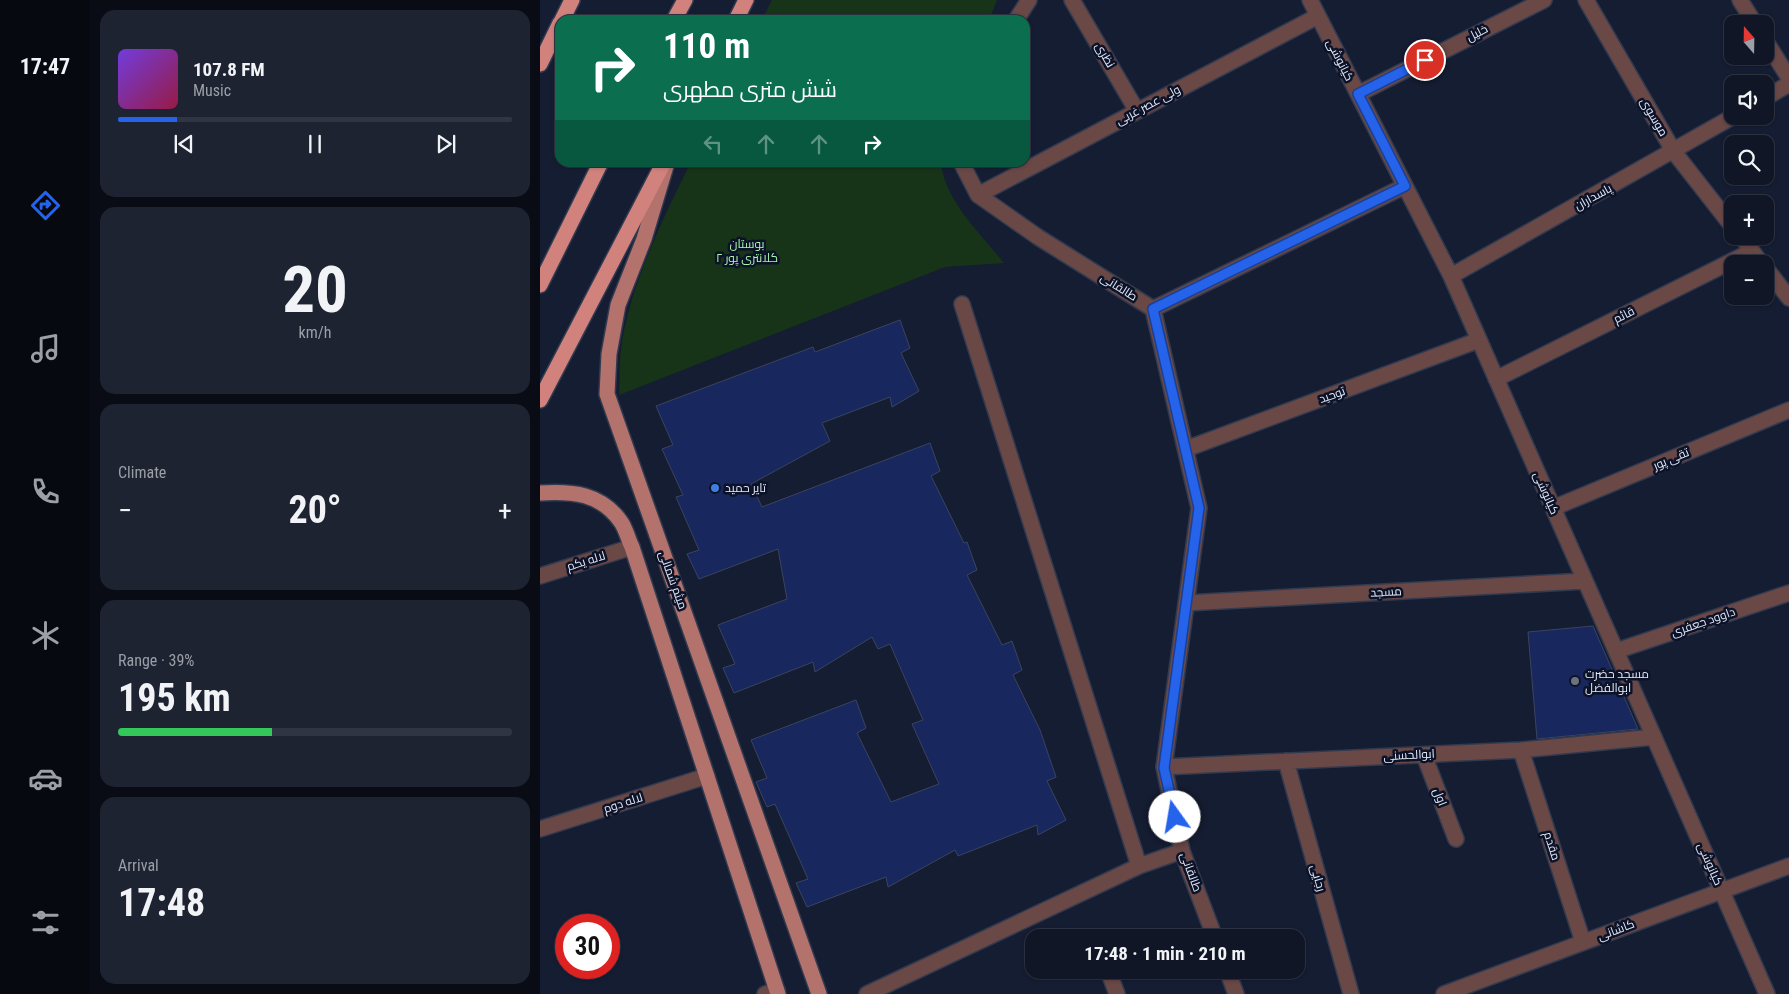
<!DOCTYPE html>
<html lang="en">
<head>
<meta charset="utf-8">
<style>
  :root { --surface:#101626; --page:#1e2332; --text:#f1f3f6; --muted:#9c9fa7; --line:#303543; --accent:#2563eb }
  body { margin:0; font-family:"Roboto Condensed",Cairo,sans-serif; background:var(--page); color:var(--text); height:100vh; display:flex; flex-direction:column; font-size:19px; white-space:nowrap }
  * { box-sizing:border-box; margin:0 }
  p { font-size:16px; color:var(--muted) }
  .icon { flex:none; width:28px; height:28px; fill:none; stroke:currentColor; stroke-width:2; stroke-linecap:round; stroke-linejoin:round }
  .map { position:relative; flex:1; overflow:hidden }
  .drawer { display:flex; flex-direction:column; gap:10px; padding:10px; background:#090c15; width:450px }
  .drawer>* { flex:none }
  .hud { position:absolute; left:15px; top:15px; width:475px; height:152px; border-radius:15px; box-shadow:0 1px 4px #0004,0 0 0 1px var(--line); background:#0b6e4f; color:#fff; overflow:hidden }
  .needle { width:32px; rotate:340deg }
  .tools { position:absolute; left:1184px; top:15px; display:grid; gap:10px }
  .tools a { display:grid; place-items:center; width:50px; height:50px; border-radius:10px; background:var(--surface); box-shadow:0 1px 4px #0004,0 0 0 1px var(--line); font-size:25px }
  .speed { position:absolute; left:15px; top:914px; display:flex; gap:10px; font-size:25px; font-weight:700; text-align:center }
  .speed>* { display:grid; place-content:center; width:65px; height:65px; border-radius:50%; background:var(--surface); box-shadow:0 1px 4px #0004,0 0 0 1px var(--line); line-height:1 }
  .speed .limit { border:8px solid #d22; background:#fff; color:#111 }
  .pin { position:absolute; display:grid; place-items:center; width:42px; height:42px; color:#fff; margin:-21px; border:2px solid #fff; border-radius:50%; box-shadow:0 1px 5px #0007 }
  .me { position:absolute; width:55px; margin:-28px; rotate:347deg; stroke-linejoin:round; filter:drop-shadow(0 0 4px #0008) }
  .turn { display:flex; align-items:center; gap:18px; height:105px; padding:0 25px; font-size:22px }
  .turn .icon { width:65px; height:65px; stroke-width:2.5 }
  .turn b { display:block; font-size:35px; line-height:42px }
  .lanes { display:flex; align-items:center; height:48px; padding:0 25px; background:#0003; justify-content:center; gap:25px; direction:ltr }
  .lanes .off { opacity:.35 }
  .big { font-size:38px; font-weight:700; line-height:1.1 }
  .drawer .card { flex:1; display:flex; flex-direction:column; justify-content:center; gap:8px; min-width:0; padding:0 18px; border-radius:15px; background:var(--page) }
  .drawer .dial { align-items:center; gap:0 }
  .dial b { font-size:65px; line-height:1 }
  .song { display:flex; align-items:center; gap:15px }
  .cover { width:60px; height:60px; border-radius:8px; background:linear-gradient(135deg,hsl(260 70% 55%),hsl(340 70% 35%)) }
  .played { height:5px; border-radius:2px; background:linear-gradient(90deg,var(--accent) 15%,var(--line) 15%) }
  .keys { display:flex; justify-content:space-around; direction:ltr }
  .heat { display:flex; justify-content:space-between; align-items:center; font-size:28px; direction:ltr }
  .charge { height:8px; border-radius:4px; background:linear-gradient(90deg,#34c759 39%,var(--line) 0) }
  .trip { position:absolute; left:485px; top:929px; width:280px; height:50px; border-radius:15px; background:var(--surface); box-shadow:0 1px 4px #0004,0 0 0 1px var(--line); font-weight:700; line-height:50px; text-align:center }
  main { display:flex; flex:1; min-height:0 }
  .tabs { display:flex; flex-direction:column; width:90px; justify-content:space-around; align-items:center; background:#06090f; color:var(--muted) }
  .tabs .icon { width:35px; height:35px }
  .tabs .current { color:var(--accent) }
  .tabs b { font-size:22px; color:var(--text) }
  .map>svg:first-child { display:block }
  .green { fill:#173418 }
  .building { fill:#18275e; stroke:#3b445d }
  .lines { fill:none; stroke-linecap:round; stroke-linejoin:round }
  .minor-casing { stroke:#323a4f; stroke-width:18 }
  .major-casing { stroke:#323a4f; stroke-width:18 }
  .highway-casing { stroke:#323a4f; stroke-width:18 }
  .minor { stroke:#694846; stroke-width:15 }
  .major { stroke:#b4726d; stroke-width:15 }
  .highway { stroke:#d1827d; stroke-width:15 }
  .route-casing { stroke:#184099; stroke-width:12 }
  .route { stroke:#2563eb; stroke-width:9 }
  .shop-dot { fill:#3f7fe0; stroke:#0c1328; stroke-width:2 }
  .worship-dot { fill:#6b7280; stroke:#0c1328; stroke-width:2 }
  .labels { text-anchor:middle; stroke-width:5; stroke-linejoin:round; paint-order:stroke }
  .street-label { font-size:12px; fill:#e3e9f8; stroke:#0c1328 }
  .park-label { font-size:12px; fill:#a8f6a9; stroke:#0c1328 }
  .poi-label { font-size:12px; fill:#e3e9f8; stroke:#0c1328; text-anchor:start }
</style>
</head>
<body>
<main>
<nav class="tabs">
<b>17:47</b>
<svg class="icon current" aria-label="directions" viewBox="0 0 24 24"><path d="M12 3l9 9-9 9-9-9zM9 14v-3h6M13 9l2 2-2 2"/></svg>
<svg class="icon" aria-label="music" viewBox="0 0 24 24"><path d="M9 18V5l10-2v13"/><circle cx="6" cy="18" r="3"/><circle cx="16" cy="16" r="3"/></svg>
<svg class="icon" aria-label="phone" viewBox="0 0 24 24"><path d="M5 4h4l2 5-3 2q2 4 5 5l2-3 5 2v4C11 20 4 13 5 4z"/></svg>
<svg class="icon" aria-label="climate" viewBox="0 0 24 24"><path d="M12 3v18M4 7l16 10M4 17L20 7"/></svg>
<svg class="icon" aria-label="car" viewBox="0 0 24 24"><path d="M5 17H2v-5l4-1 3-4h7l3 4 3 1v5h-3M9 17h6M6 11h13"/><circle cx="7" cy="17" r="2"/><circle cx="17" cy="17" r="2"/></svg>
<svg class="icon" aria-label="filters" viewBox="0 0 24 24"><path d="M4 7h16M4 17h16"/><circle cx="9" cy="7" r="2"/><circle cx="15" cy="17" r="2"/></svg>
</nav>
<section class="drawer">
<div class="card">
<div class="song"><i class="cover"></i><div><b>107.8 FM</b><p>Music</p></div></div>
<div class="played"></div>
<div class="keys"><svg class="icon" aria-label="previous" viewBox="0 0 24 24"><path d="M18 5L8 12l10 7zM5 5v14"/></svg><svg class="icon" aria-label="pause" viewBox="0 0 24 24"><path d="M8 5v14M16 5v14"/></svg><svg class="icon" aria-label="next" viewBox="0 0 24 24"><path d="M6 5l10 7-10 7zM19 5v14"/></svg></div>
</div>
<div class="card dial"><b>20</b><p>km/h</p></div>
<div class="card"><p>Climate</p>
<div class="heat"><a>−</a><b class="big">20°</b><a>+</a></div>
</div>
<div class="card"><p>Range · 39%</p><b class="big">195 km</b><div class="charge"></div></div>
<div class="card"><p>Arrival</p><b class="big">17:48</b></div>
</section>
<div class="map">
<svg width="1249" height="994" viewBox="0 0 1249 994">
  <rect width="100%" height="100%" fill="#151d33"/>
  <path class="green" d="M 232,0 L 457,0 L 449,20 L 222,20 Z
    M 151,162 L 398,163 L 401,165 C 407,203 441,234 464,263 L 405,267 L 79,395 C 80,380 79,365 81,349 C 88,290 124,216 151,162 Z"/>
  <path class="building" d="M 360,320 L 370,348 L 361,353 L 379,391 L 352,407 L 350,397 L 282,423 L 290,441 L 211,484 L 222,507 L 390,443 L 400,471 L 391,476 L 424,543 L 427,542 L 437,570 L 427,575 L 462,645 L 472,641 L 482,670 L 473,675 L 500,730 L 516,777 L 507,781 L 526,820 L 498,835 L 497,825 L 418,856 L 415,850 L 348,887 L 346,877 L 267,907 L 256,883 L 268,879 L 235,804 L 227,807 L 216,782 L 227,778 L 211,740 L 316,700 L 326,728 L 317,733 L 351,802 L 399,784 L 372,724 L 383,720 L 350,644 L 338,649 L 332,637 L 275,672 L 273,662 L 194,693 L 183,668 L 195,664 L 178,625 L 247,599 L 238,549 L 159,579 L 147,554 L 159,550 L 136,497 L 143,495 L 122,449 L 133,445 L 116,406 L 273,347 L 275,352 Z
    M 1053,626 L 1098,729 L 997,739 L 988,632 Z"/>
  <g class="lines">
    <g class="minor-casing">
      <path id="minor" d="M 532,0 L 597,111
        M 770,0 L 911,276 L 1227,994
        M 1046,0 L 1134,152 L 1192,226
        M 1200,0 L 1215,24
        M 476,20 L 489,0
        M 1225,40 L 1249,78
        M 818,94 L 1004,0
        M 1225,98 L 1249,84
        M 421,162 L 438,195 L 498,237 L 613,309 L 659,508 L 624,767 L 642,851 L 675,938
        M 438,195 L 778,16
        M 1201,236 L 1218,259
        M 1225,267 L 1249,298
        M 911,276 L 1194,116
        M 422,304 L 599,866
        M 613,309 L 865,186
        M 956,379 L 1212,251
        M 646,449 L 939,340
        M 1013,508 L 1249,410
        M 0,576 L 92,547
        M 646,603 L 1045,581
        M 1076,651 L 1249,593
        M 981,750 L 1043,942
        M 884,755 L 916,839
        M 746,761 L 811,994
        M 624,767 L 981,750 L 1114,737
        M 0,829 L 167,776
        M 687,970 L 696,994
        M 569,973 L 577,994
        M 225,994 L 237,990
        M 327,994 L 599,866 L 642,851
        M 904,994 L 1249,866"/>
    </g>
    <g class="major-casing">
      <path id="major" d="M 126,166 L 104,239 L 78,305 L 69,354 L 67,394 L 279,994
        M 0,493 C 32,491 61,493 81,522 C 86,529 88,539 92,547 L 238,994"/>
    </g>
    <g class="highway-casing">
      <path id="highway" d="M 22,20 L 32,0
        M 134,20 L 145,0
        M 196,20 L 206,0
        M 0,64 L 20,23
        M 0,285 L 61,162
        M 0,400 L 124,162"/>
    </g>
    <use href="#minor" class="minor"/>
    <use href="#major" class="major"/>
    <use href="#highway" class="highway"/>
  </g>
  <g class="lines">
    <g class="route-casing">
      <path id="route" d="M 635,817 L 624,768 L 659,508 L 613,309 L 865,186 L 818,94 L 885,60"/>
    </g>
    <use href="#route" class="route"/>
  </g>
  <circle class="shop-dot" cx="175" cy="488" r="5"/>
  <circle class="worship-dot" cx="1035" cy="681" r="5"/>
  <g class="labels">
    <g class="street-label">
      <text transform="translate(937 33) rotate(-27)" y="4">خلیل</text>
      <text transform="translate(565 55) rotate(60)" y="4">نظری</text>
      <text transform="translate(800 60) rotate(63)" y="4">کیانوشی</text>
      <text transform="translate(608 105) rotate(-28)" y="4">ولی عصر غربی</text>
      <text transform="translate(1114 117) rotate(60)" y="4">موسوی</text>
      <text transform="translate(1053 197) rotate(-29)" y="4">پاسداران</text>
      <text transform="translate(579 287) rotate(32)" y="4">طالقانی</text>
      <text transform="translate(1084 315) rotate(-27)" y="4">قائم</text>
      <text transform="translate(792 395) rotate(-20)" y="4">توحید</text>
      <text transform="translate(1131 459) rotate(-23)" y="4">تقی پور</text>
      <text transform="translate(1006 493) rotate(66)" y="4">کیانوشی</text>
      <text transform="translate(46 561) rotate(-17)" y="4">لاله یکم</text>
      <text transform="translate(133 580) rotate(70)" y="4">میثم شمالی</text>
      <text transform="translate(846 592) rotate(-3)" y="4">مسجد</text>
      <text transform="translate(1163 622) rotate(-19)" y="4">داوود جعفری</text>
      <text transform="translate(869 755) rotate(-3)" y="4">ابوالحسنی</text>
      <text transform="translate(900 797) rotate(69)" y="4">اول</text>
      <text transform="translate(83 803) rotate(-18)" y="4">لاله دوم</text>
      <text transform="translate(1012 846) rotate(72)" y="4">مقدم</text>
      <text transform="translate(1170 864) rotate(66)" y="4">کیانوشی</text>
      <text transform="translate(651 872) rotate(70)" y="4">طالقانی</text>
      <text transform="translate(778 878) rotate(74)" y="4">رجایی</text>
      <text transform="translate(1076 930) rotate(-21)" y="4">کاشانی</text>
    </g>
    <g class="park-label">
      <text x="207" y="248">بوستان<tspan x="207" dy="14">کلانتری پور ۲</tspan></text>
    </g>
    <g class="poi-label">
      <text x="185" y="492">تایر حمید</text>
      <text x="1045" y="678">مسجد حضرت<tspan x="1045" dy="14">ابوالفضل</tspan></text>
    </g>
  </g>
</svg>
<div class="tools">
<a><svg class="needle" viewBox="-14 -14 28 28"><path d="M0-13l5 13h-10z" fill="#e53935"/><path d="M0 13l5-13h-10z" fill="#9c9fa7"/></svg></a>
<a><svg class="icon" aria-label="sound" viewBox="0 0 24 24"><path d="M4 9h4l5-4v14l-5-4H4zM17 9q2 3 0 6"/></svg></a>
<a><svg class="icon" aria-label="search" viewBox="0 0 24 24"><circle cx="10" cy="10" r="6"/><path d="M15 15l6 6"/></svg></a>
<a>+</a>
<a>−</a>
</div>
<div class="speed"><div class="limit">30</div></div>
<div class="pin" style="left:885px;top:60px;background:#d93025"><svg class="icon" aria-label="arrive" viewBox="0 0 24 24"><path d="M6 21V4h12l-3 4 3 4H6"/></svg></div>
<svg class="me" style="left:635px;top:817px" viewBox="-20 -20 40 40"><circle r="19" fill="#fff"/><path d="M0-13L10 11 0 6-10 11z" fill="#2563eb"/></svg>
<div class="trip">17:48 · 1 min · 210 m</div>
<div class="hud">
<div class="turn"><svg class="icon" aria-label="right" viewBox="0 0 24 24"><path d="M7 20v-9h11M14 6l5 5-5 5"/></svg><div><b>110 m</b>شش متری مطهری</div></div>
<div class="lanes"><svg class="icon off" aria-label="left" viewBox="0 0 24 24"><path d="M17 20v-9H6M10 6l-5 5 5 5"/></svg><svg class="icon off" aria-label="ahead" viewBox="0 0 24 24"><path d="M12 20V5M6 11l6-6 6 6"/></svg><svg class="icon off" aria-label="ahead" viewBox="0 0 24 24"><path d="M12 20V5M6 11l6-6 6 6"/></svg><svg class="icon" aria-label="right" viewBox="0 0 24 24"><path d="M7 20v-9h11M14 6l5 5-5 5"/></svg></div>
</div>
</div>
</main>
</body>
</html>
